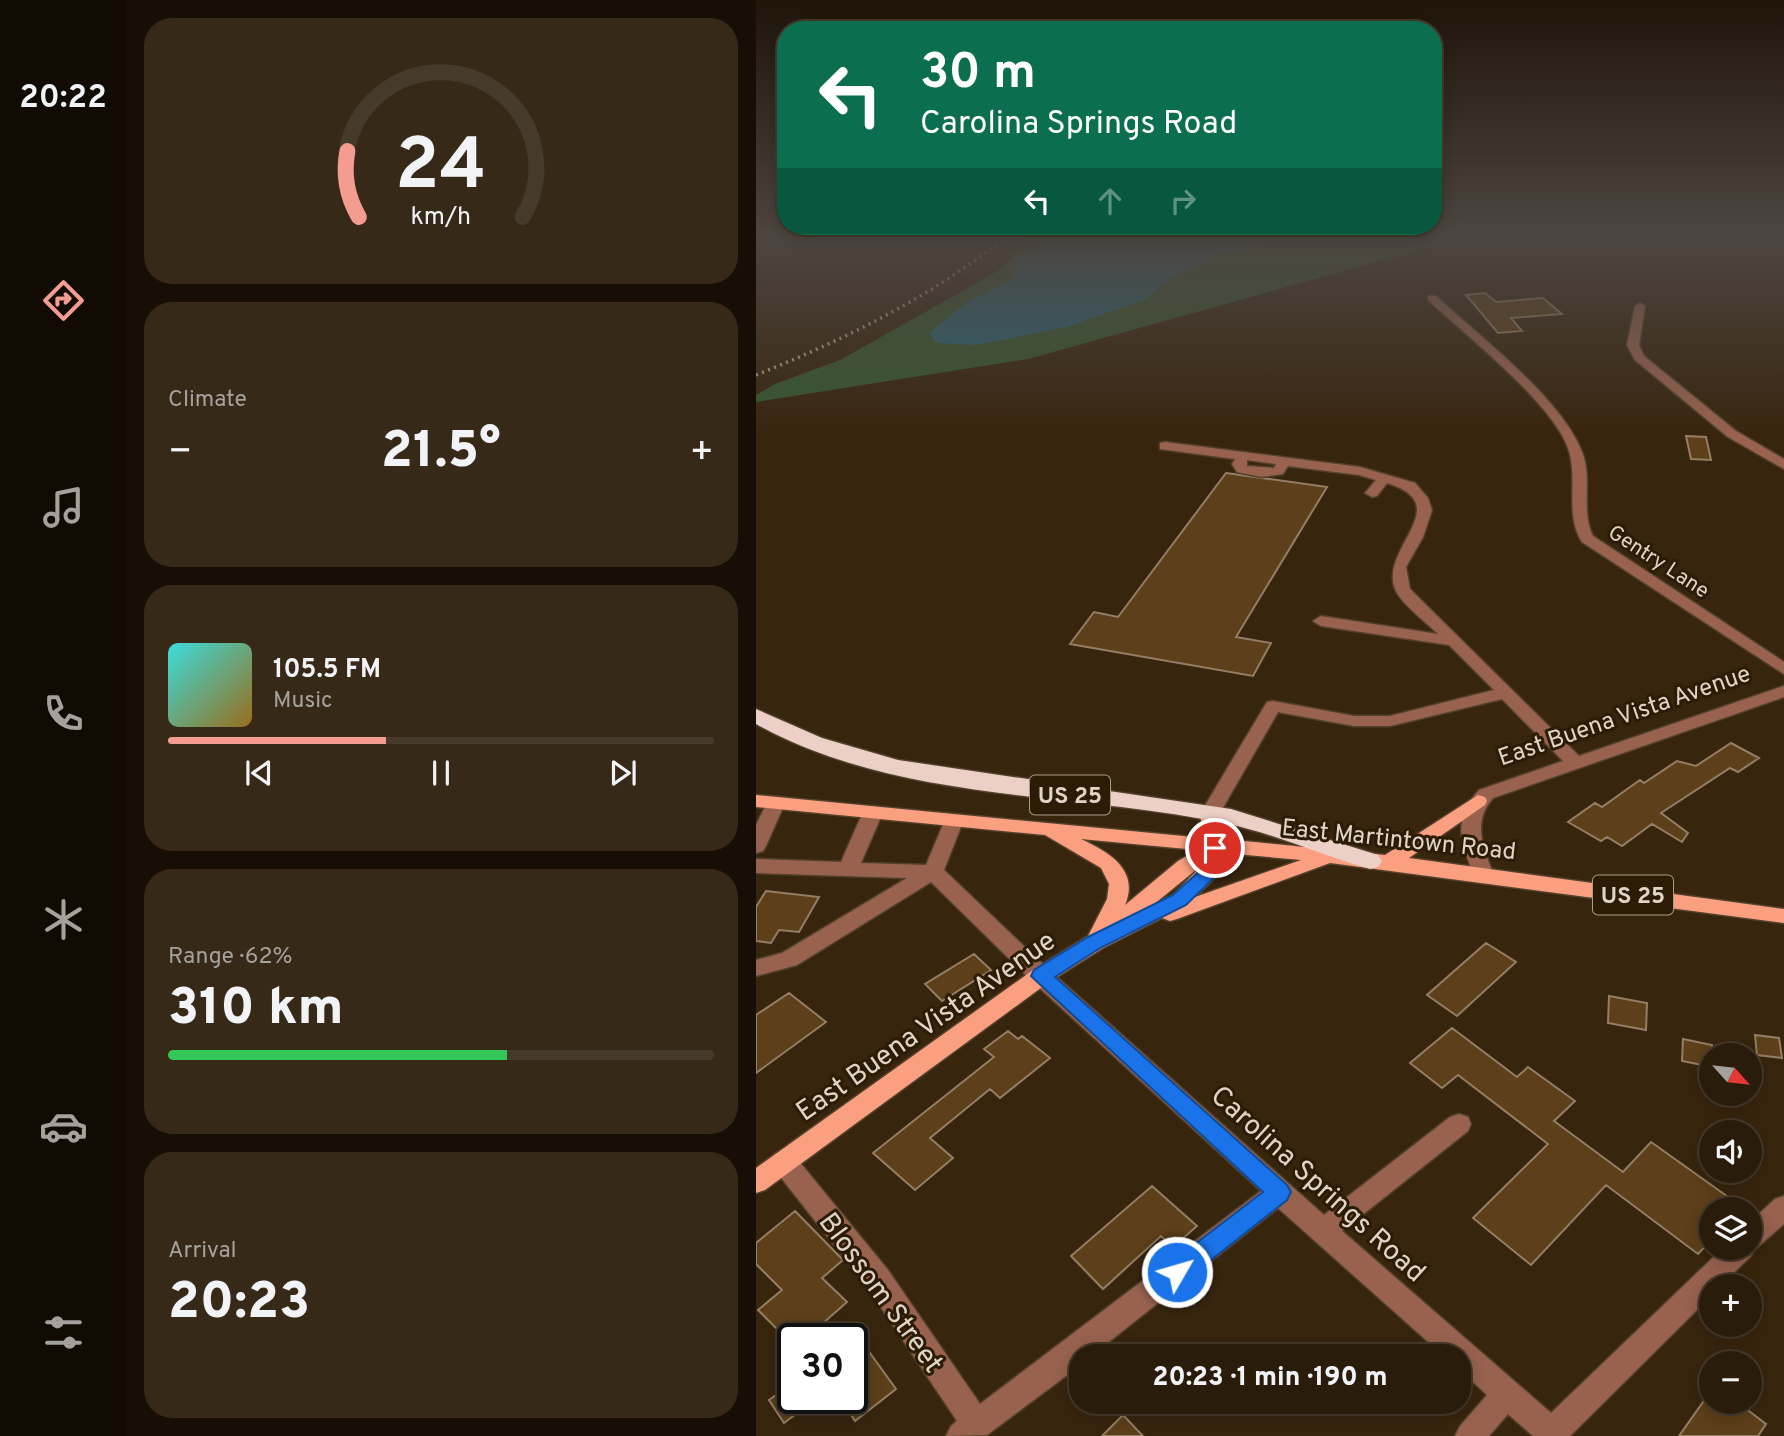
<!DOCTYPE html>
<html lang="en">
<head>
<meta charset="utf-8">
<style>
  :root { --surface:#2a1c0a; --page:#362918; --text:#f1f3f6; --muted:#a5a19c; --line:#463a2b; --accent:#f59c90 }
  body { margin:0; font-family:Overpass,sans-serif; background:var(--page); color:var(--text); height:100vh; display:flex; flex-direction:column; font-size:26px; white-space:nowrap }
  * { box-sizing:border-box; margin:0 }
  p { font-size:23px; color:var(--muted) }
  .icon { flex:none; width:38px; height:38px; fill:none; stroke:currentColor; stroke-width:2; stroke-linecap:round; stroke-linejoin:round }
  .map { position:relative; flex:1; overflow:hidden }
  .panel { display:flex; flex-direction:column; gap:18px; padding:18px; background:#170f06; width:630px }
  .panel>* { flex:none }
  .guide { position:absolute; left:21px; top:21px; width:665px; height:214px; border-radius:28px; box-shadow:0 4px 18px #0003,0 0 0 2px var(--line); background:#0b6e4f; color:#fff; overflow:hidden }
  .needle { width:46px; rotate:117deg }
  .fabs { position:absolute; left:943px; top:1043px; display:grid; gap:14px }
  .fabs a { display:grid; place-items:center; width:63px; height:63px; border-radius:50%; background:var(--surface); box-shadow:0 4px 18px #0003,0 0 0 2px var(--line); font-size:35px }
  .speed { position:absolute; left:21px; top:1323px; display:flex; gap:14px; font-size:35px; font-weight:700; text-align:center }
  .speed>* { display:grid; place-content:center; width:91px; height:91px; border-radius:50%; background:var(--surface); box-shadow:0 4px 18px #0003,0 0 0 2px var(--line); line-height:1 }
  .speed .limit { border:4px solid #111; border-radius:10px; background:#fff; color:#111 }
  .pin { position:absolute; display:grid; place-items:center; width:60px; height:60px; color:#fff; margin:-30px; border:4px solid #fff; border-radius:50%; box-shadow:0 2px 7px #0007 }
  .me { position:absolute; width:77px; margin:-38px; rotate:52deg; stroke-linejoin:round; filter:drop-shadow(0 0 5px #0008) }
  .turn { display:flex; align-items:center; gap:24px; height:147px; padding:0 28px; font-size:32px }
  .turn .icon { width:91px; height:91px; stroke-width:2.5 }
  .turn b { display:block; font-size:49px; line-height:60px }
  .lanes { display:flex; align-items:center; height:66px; padding:0 28px; background:#0003; justify-content:center; gap:35px; direction:ltr }
  .lanes .off { opacity:.35 }
  .big { font-size:52px; font-weight:800; line-height:1.1 }
  .panel .card { flex:1; display:flex; flex-direction:column; justify-content:center; gap:10px; min-width:0; padding:0 24px; border-radius:28px; background:var(--page) }
  .panel .dial { align-items:center; gap:0 }
  .dial svg { height:182px; overflow:visible; fill:none; stroke:var(--line); stroke-width:7; stroke-linecap:round; text-anchor:middle }
  .dial text { fill:var(--text); stroke:none }
  .song { display:flex; align-items:center; gap:21px }
  .cover { width:84px; height:84px; border-radius:10px; background:linear-gradient(135deg,hsl(180 70% 55%),hsl(40 70% 35%)) }
  .played { height:7px; border-radius:4px; background:linear-gradient(90deg,var(--accent) 40%,var(--line) 40%) }
  .keys { display:flex; justify-content:space-around; direction:ltr }
  .heat { display:flex; justify-content:space-between; align-items:center; font-size:38px; direction:ltr }
  .charge { height:10px; border-radius:5px; background:linear-gradient(90deg,#34c759 62%,var(--line) 0) }
  .trip { position:absolute; left:313px; top:1344px; width:402px; height:70px; border-radius:28px; background:var(--surface); box-shadow:0 4px 18px #0003,0 0 0 2px var(--line); font-weight:800; line-height:70px; text-align:center }
  main { display:flex; flex:1; min-height:0 }
  .tabs { display:flex; flex-direction:column; width:126px; justify-content:space-around; align-items:center; background:#110b04; color:var(--muted) }
  .tabs .icon { width:49px; height:49px }
  .tabs .current { color:var(--accent) }
  .tabs b { font-size:32px; color:var(--text) }
  .map>svg:first-child { display:block }
  .green { fill:#36572f }
  .water { fill:#296576 }
  .building { fill:#5d3f19; stroke:#947e65; stroke-width:2 }
  .lines { fill:none; stroke-linecap:round; stroke-linejoin:round }
  .minor-casing { stroke:#53412c; stroke-width:3 }
  .major-casing { stroke:#53412c; stroke-width:3 }
  .highway-casing { stroke:#53412c; stroke-width:3 }
  .minor { fill:#98624f; fill-rule:evenodd }
  .major { fill:#fa9f80; fill-rule:evenodd }
  .highway { fill:#eccfc6; fill-rule:evenodd }
  .rail { stroke:#b3a596; stroke-width:3.5; stroke-dasharray:2 4.5; stroke-linecap:butt }
  .route { fill:#1a73e8; stroke:#114b97; stroke-width:2 }
  .labels { text-anchor:middle; stroke-width:6; stroke-linejoin:round; paint-order:stroke }
  .far-street-label { font-size:21px; fill:#e0d4c7; stroke:#2d1c05 }
  .shield { fill:#2d1c05; stroke:#aa9d8d; stroke-width:2 }
  .shield-label { font-size:23px; font-weight:bold; fill:#e0d4c7 }
  .street-label { font-size:24px; fill:#e0d4c7; stroke:#2d1c05 }
  .near-street-label { font-size:28px; fill:#e0d4c7; stroke:#2d1c05 }
</style>
</head>
<body>
<main>
<nav class="tabs">
<b>20:22</b>
<svg class="icon current" aria-label="directions" viewBox="0 0 24 24"><path d="M12 3l9 9-9 9-9-9zM9 14v-3h6M13 9l2 2-2 2"/></svg>
<svg class="icon" aria-label="music" viewBox="0 0 24 24"><path d="M9 18V5l10-2v13"/><circle cx="6" cy="18" r="3"/><circle cx="16" cy="16" r="3"/></svg>
<svg class="icon" aria-label="phone" viewBox="0 0 24 24"><path d="M5 4h4l2 5-3 2q2 4 5 5l2-3 5 2v4C11 20 4 13 5 4z"/></svg>
<svg class="icon" aria-label="climate" viewBox="0 0 24 24"><path d="M12 3v18M4 7l16 10M4 17L20 7"/></svg>
<svg class="icon" aria-label="car" viewBox="0 0 24 24"><path d="M5 17H2v-5l4-1 3-4h7l3 4 3 1v5h-3M9 17h6M6 11h13"/><circle cx="7" cy="17" r="2"/><circle cx="17" cy="17" r="2"/></svg>
<svg class="icon" aria-label="filters" viewBox="0 0 24 24"><path d="M4 7h16M4 17h16"/><circle cx="9" cy="7" r="2"/><circle cx="15" cy="17" r="2"/></svg>
</nav>
<section class="panel">
<div class="card dial"><svg viewBox="0 0 100 80">
<path d="M14 69A42 42 0 1 1 86 69"/>
<path d="M14 69A42 42 0 0 1 9 40" stroke="#f59c90"/>
<text x="50" y="56" font-size="32" font-weight="700">24</text>
<text x="50" y="72" font-size="11">km/h</text>
</svg></div>
<div class="card"><p>Climate</p>
<div class="heat"><a>−</a><b class="big">21.5°</b><a>+</a></div>
</div>
<div class="card">
<div class="song"><i class="cover"></i><div><b>105.5 FM</b><p>Music</p></div></div>
<div class="played"></div>
<div class="keys"><svg class="icon" aria-label="previous" viewBox="0 0 24 24"><path d="M18 5L8 12l10 7zM5 5v14"/></svg><svg class="icon" aria-label="pause" viewBox="0 0 24 24"><path d="M8 5v14M16 5v14"/></svg><svg class="icon" aria-label="next" viewBox="0 0 24 24"><path d="M6 5l10 7-10 7zM19 5v14"/></svg></div>
</div>
<div class="card"><p>Range · 62%</p><b class="big">310 km</b><div class="charge"></div></div>
<div class="card"><p>Arrival</p><b class="big">20:23</b></div>
</section>
<div class="map">
<svg width="1028" height="1436" viewBox="0 0 1028 1436">
  <rect width="100%" height="100%" fill="#38250e"/>
  <path class="green" d="M 276,236 L 713,236 L 272,359 L 0,402 L 0,395 L 19,384 L 84,360 L 242,271 Z"/>
  <path class="water" d="M 292,236 L 531,236 L 502,246 L 455,256 L 456,259 L 416,277 L 388,300 L 311,327 L 220,345 L 180,343 L 173,333 L 211,302 L 257,279 L 263,259 Z"/>
  <path class="building" d="M 729,293 L 740,302 L 787,298 L 806,314 L 755,318 L 766,331 L 742,333 L 710,295 Z
    M 930,436 L 950,437 L 955,460 L 935,459 Z
    M 470,473 L 571,487 L 480,637 L 515,643 L 497,676 L 314,644 L 338,612 L 362,617 Z
    M 975,743 L 1003,758 L 982,772 L 974,768 L 905,813 L 932,833 L 926,842 L 896,824 L 866,846 L 851,837 L 845,841 L 812,822 L 839,803 L 846,807 L 884,780 L 888,783 L 921,761 L 940,766 Z
    M 10,891 L 63,897 L 43,932 L 23,930 L 15,943 L 0,941 L 0,907 Z
    M 730,943 L 760,962 L 701,1016 L 671,995 Z
    M 218,954 L 235,970 L 186,1001 L 169,984 Z
    M 33,993 L 70,1022 L 0,1073 L 0,1015 Z
    M 853,996 L 891,1003 L 890,1030 L 852,1023 Z
    M 696,1028 L 761,1077 L 772,1067 L 819,1101 L 798,1121 L 867,1172 L 895,1142 L 989,1209 L 956,1209 L 956,1239 L 942,1254 L 850,1185 L 775,1265 L 717,1218 L 792,1144 L 702,1075 L 686,1088 L 654,1063 Z
    M 252,1031 L 262,1039 L 266,1036 L 294,1058 L 244,1098 L 234,1089 L 174,1138 L 197,1158 L 159,1190 L 117,1153 L 238,1057 L 228,1049 Z
    M 999,1035 L 1023,1038 L 1026,1058 L 1001,1055 Z
    M 927,1039 L 956,1045 L 956,1067 L 926,1061 Z
    M 396,1186 L 441,1226 L 417,1247 L 405,1236 L 347,1289 L 315,1256 Z
    M 39,1211 L 87,1260 L 66,1278 L 91,1302 L 49,1339 L 31,1339 L 2,1310 L 26,1290 L 0,1264 L 0,1243 Z
    M 96,1328 L 140,1389 L 99,1421 L 84,1398 L 96,1398 Z
    M 37,1383 L 37,1398 L 61,1398 L 28,1423 L 13,1400 Z
    M 947,1402 L 981,1402 L 1010,1424 L 1002,1436 L 923,1436 Z
    M 367,1415 L 387,1436 L 346,1436 Z"/>
  <g class="lines">
    <g class="minor-casing">
      <path id="minor" d="M 672,296 L 680,296 C 723,336 806,399 826,452 C 837,479 824,510 837,536 L 1028,662 L 1028,674 L 826,542 C 808,514 823,479 812,448 C 796,403 710,335 672,300 Z
        M 884,303 L 889,306 L 883,345 L 888,356 L 980,431 L 1028,459 L 1028,469 L 972,437 L 879,360 L 871,345 L 879,306 Z
        M 409,442 L 604,467 L 659,483 L 672,498 L 676,510 L 667,537 L 650,567 L 654,589 L 823,756 L 1028,686 L 1028,697 L 737,798 C 716,822 727,847 737,873 L 734,878 L 720,878 L 717,873 C 704,839 697,819 723,790 L 807,761 L 746,699 L 634,726 L 598,726 L 522,712 L 461,818 L 447,818 L 444,814 L 511,702 L 517,701 L 598,716 L 634,716 L 738,690 L 693,645 L 565,626 L 557,621 L 565,616 L 682,634 C 671,623 646,604 640,591 C 620,550 703,505 631,483 L 621,496 L 616,497 L 609,493 L 620,480 L 603,475 L 532,466 L 527,474 L 505,477 L 481,472 L 476,464 L 479,459 L 404,449 L 404,443 ZM 491,460 L 520,464 L 518,468 L 491,466 Z
        M 20,797 L 29,803 L 10,846 L 7,851 L 0,853 L 0,825 L 13,799 Z
        M 117,806 L 127,812 L 105,863 L 170,865 L 191,815 L 205,815 L 208,819 L 188,870 L 293,970 L 568,1215 L 694,1117 L 703,1114 L 712,1117 L 715,1124 L 712,1131 L 586,1231 L 795,1413 L 967,1248 L 994,1248 L 994,1222 L 1019,1199 L 1028,1196 L 1028,1224 L 998,1250 L 994,1257 L 964,1286 L 956,1286 L 956,1295 L 814,1436 L 777,1436 L 752,1414 L 733,1436 L 699,1436 L 704,1426 L 731,1395 L 704,1370 L 704,1356 L 688,1356 L 522,1208 L 335,1356 L 326,1356 L 326,1364 L 231,1435 L 190,1436 L 195,1426 L 201,1421 L 112,1288 L 19,1170 L 15,1162 L 19,1154 L 28,1151 L 37,1154 L 132,1270 L 224,1404 L 505,1191 L 277,982 L 175,882 L 41,965 L 0,976 L 0,960 L 26,953 L 151,878 L 0,873 L 0,859 L 85,862 L 107,812 Z"/>
    </g>
    <g class="major-casing">
      <path id="major" d="M 0,795 L 448,838 L 444,814 L 454,808 L 464,814 L 468,839 L 629,855 L 722,795 L 729,797 L 731,801 L 729,805 L 653,858 L 1028,909 L 1028,923 L 574,863 L 421,919 L 414,921 L 406,918 L 347,948 L 293,982 L 9,1190 L 0,1193 L 0,1168 L 277,970 L 332,936 L 351,899 L 353,884 L 345,868 L 289,835 L 0,807 ZM 325,839 L 441,850 L 422,861 L 369,905 C 384,870 353,852 325,839 ZM 468,853 L 545,860 L 439,897 L 462,875 ZM 446,865 L 417,895 L 397,905 Z"/>
    </g>
    <g class="highway-casing">
      <path id="highway" d="M 0,709 L 66,738 L 142,760 L 475,809 L 622,855 L 626,861 L 622,867 L 614,869 C 567,856 520,834 472,824 C 317,791 142,803 0,724 Z"/>
    </g>
    <use href="#minor" class="minor"/>
    <use href="#major" class="major"/>
    <use href="#highway" class="highway"/>
    <path class="rail" d="M 0,375 C 90,339 175,297 251,236"/>
  </g>
  <linearGradient id="sky" x2="0" y2="1"><stop stop-color="#1f1408"/><stop offset="0.54" stop-color="#4d4641"/><stop offset="1" stop-color="#4d4641" stop-opacity="0"/></linearGradient>
  <rect width="1028" height="437" fill="url(#sky)"/>
  <path class="route" d="M 459,842 L 468,848 L 462,874 L 430,905 L 346,947 L 299,977 L 531,1185 L 535,1192 L 531,1200 L 430,1280 L 421,1283 L 413,1280 L 409,1272 L 413,1264 L 507,1192 L 275,976 L 278,970 L 332,937 L 417,895 L 447,868 L 450,848 Z"/>
  <g class="labels">
    <g class="far-street-label">
      <text transform="translate(903 561) rotate(33)" y="7">Gentry Lane</text>
    </g>
    <g class="shield">
      <rect x="274" y="775.5" width="80" height="39" rx="5"/>
      <rect x="837" y="875.5" width="80" height="39" rx="5"/>
    </g>
    <g class="shield-label">
      <text x="314" y="803">US 25</text>
      <text x="877" y="903">US 25</text>
    </g>
    <g class="street-label">
      <text transform="translate(868 715) rotate(-19)" y="8">East Buena Vista Avenue</text>
      <text transform="translate(643 839) rotate(6)" y="8">East Martintown Road</text>
    </g>
    <g class="near-street-label">
      <text transform="translate(169 1025) rotate(-35)" y="10">East Buena Vista Avenue</text>
      <text transform="translate(563 1183) rotate(42)" y="10">Carolina Springs Road</text>
      <text transform="translate(126 1292) rotate(54)" y="10">Blossom Street</text>
    </g>
  </g>
</svg>
<div class="fabs">
<a><svg class="needle" viewBox="-14 -14 28 28"><path d="M0-13l5 13h-10z" fill="#e53935"/><path d="M0 13l5-13h-10z" fill="#a5a19c"/></svg></a>
<a><svg class="icon" aria-label="sound" viewBox="0 0 24 24"><path d="M4 9h4l5-4v14l-5-4H4zM17 9q2 3 0 6"/></svg></a>
<a><svg class="icon" aria-label="layers" viewBox="0 0 24 24"><path d="M12 4l9 5-9 5-9-5zM3 14l9 5 9-5"/></svg></a>
<a>+</a>
<a>−</a>
</div>
<div class="speed"><div class="limit">30</div></div>
<div class="pin" style="left:459px;top:848px;background:#d93025"><svg class="icon" aria-label="arrive" viewBox="0 0 24 24"><path d="M6 21V4h12l-3 4 3 4H6"/></svg></div>
<svg class="me" style="left:421px;top:1272px" viewBox="-20 -20 40 40"><circle r="17" fill="#1a73e8" stroke="#fff" stroke-width="3"/><path d="M0-11L8 9 0 5-8 9z" fill="#fff"/></svg>
<div class="trip">20:23 · 1 min · 190 m</div>
<div class="guide">
<div class="turn"><svg class="icon" aria-label="left" viewBox="0 0 24 24"><path d="M17 20v-9H6M10 6l-5 5 5 5"/></svg><div><b>30 m</b>Carolina Springs Road</div></div>
<div class="lanes"><svg class="icon" aria-label="left" viewBox="0 0 24 24"><path d="M17 20v-9H6M10 6l-5 5 5 5"/></svg><svg class="icon off" aria-label="ahead" viewBox="0 0 24 24"><path d="M12 20V5M6 11l6-6 6 6"/></svg><svg class="icon off" aria-label="right" viewBox="0 0 24 24"><path d="M7 20v-9h11M14 6l5 5-5 5"/></svg></div>
</div>
</div>
</main>
</body>
</html>
